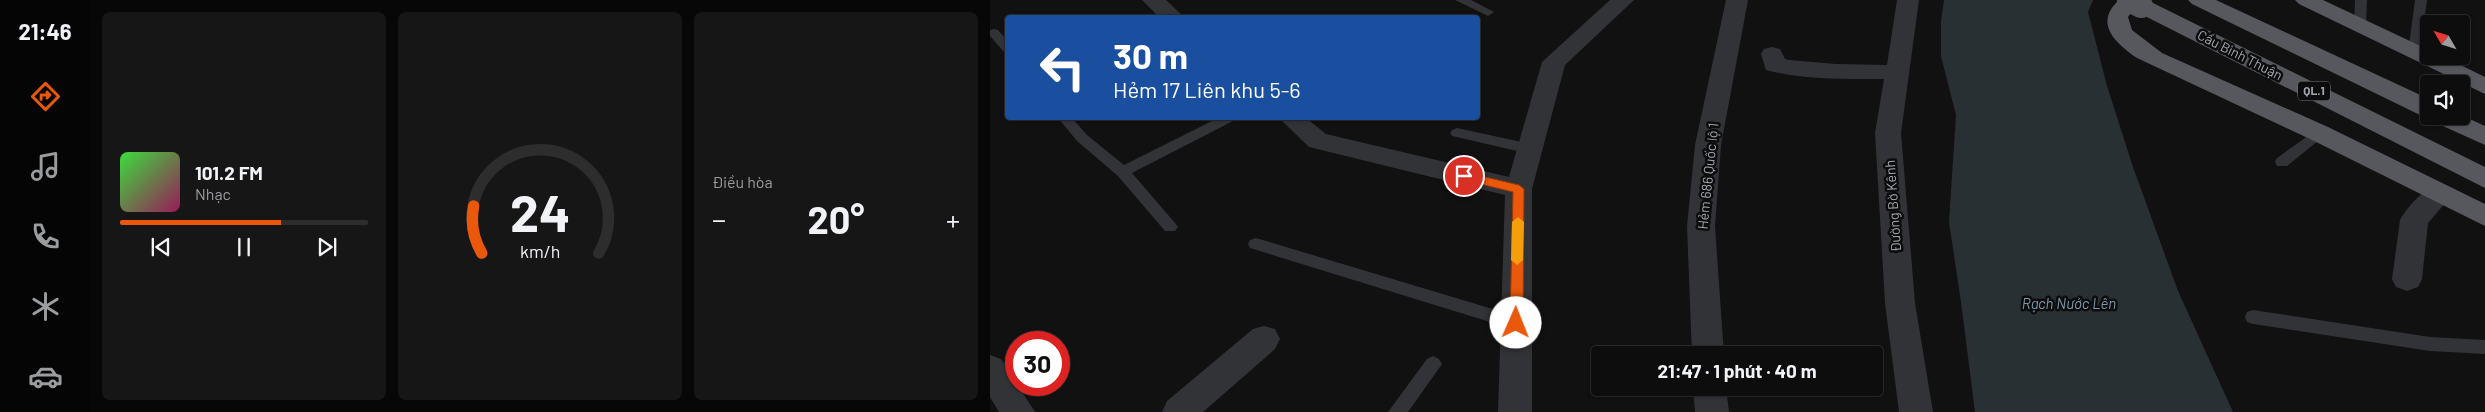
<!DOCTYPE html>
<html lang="vi">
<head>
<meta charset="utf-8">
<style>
  :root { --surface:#0d0d0e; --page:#161617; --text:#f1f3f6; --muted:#9a9c9e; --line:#2d2d2e; --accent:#ea580c }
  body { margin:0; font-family:Barlow,sans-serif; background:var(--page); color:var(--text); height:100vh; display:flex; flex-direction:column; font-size:19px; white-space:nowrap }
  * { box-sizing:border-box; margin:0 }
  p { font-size:16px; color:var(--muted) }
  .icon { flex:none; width:28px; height:28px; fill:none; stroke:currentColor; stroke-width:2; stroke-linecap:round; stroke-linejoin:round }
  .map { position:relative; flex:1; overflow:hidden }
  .side { display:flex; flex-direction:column; gap:12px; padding:12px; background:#070708; width:900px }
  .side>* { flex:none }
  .top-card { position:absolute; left:15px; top:15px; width:475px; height:105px; border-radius:5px; box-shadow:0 1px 4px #0004,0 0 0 1px var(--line); background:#1a4fa0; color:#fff; overflow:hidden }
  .needle { width:32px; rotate:309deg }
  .tools { position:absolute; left:1430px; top:15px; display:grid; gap:10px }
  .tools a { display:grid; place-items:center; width:50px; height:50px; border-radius:5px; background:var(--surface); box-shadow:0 1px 4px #0004,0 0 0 1px var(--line); font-size:25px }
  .speed { position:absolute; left:15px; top:331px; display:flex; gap:10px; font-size:25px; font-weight:700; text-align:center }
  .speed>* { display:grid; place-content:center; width:65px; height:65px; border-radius:50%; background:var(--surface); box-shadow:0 1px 4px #0004,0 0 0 1px var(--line); line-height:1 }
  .speed .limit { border:8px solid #d22; background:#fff; color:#111 }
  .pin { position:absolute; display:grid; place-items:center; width:42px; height:42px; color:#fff; margin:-21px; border:2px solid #fff; border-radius:50%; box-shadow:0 1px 5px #0007 }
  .me { position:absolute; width:55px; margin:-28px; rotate:1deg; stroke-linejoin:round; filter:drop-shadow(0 0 4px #0008) }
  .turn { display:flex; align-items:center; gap:18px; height:105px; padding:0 25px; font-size:22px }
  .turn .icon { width:65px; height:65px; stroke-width:2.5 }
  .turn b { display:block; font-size:35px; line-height:42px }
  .big { font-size:38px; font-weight:700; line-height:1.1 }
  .side .widget { flex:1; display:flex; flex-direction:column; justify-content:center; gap:8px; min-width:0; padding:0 18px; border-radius:8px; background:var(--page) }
  .side .dial { align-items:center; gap:0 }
  .dial svg { height:130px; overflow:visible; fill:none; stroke:var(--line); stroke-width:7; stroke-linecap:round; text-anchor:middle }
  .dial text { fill:var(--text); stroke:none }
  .song { display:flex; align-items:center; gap:15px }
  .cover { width:60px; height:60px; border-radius:8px; background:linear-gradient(135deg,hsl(120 70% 55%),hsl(330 70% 35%)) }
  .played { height:5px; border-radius:2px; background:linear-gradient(90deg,var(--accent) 65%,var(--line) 65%) }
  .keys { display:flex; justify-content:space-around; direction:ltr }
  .heat { display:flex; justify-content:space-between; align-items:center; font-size:28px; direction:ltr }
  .side .tiles { flex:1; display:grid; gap:12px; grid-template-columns:repeat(3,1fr) }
  .trip { position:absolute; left:601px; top:346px; width:292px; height:50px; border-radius:5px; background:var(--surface); box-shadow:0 1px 4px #0004,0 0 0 1px var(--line); font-weight:700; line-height:50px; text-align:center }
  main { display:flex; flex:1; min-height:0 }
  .tab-bar { display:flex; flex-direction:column; width:90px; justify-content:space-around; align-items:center; background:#050506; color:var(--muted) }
  .tab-bar .icon { width:35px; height:35px }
  .tab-bar .on { color:var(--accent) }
  .tab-bar b { font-size:22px; color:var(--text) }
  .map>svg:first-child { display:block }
  .water { fill:#293034 }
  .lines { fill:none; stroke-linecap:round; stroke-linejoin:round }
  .service { fill:#323336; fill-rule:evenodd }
  .minor { fill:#323336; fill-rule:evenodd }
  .trunk { fill:#56585e; fill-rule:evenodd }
  .trunk-bridge { stroke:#56585e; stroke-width:24 }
  .route { fill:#ea580c; stroke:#983908 }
  .slow { fill:#f59e0b }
  .labels { text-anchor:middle; stroke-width:5; stroke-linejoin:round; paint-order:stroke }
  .shield { fill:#0c0c0d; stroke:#767a80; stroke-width:1 }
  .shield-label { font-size:12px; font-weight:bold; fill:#a3a9b1 }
  .street-label { font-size:14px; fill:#a3a9b1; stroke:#0c0c0d }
  .water-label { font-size:15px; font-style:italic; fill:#7e98a9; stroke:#0c0c0d }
</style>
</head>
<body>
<main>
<nav class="tab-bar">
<b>21:46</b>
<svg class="icon on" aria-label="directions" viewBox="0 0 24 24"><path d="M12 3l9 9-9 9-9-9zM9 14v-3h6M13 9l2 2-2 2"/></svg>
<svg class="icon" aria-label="music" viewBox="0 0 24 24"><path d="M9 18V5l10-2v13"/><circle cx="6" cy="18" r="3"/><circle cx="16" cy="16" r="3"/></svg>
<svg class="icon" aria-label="phone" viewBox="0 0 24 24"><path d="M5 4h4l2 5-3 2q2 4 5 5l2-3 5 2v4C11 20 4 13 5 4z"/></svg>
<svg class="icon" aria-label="climate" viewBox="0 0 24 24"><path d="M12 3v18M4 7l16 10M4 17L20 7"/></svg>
<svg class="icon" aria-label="car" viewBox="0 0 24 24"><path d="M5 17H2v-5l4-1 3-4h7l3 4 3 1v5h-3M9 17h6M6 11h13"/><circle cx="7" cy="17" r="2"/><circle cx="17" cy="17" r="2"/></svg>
</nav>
<section class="side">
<div class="tiles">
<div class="widget">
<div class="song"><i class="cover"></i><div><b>101.2 FM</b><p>Nhạc</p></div></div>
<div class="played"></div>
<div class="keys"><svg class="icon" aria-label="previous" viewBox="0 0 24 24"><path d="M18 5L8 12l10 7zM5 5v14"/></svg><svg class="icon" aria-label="pause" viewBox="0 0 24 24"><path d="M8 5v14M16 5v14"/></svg><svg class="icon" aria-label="next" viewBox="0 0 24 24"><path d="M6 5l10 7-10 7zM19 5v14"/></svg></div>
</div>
<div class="widget dial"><svg viewBox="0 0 100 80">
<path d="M14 69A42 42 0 1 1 86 69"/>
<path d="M14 69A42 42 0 0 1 9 40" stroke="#ea580c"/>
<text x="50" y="56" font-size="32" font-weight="700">24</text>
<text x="50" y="72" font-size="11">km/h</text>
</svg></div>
<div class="widget"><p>Điều hòa</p>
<div class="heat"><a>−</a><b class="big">20°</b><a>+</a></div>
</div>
</div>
</section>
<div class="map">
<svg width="1495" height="412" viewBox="0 0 1495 412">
  <rect width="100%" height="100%" fill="#111112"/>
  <path class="water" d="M 954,0 L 1103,0 L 1098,12 L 1117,86 L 1143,167 L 1188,291 L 1243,412 L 985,412 L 971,302 L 959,222 L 966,115 L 951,56 L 951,21 Z"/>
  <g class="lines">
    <path class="service" d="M 465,0 L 481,0 L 504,12 L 498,16 L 494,14 Z
      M 1365,0 L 1377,0 L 1376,26 L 1370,30 L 1364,26 Z
      M 1425,0 L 1437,0 L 1430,53 L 1424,57 L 1418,53 Z
      M 4,29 L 8,30 L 18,41 L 18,53 L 14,52 L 0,36 L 0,30 Z
      M 68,118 L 82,118 L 97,135 L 134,165 L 228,118 L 245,118 L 243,121 L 142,173 L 185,223 L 188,227 L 185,231 L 175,231 L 128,176 L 87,141 Z
      M 467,128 L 540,144 L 547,149 L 540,154 L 462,136 L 460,133 L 462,130 Z
      M 1329,128 L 1334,130 L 1336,133 L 1334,136 L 1297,166 L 1287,166 L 1285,162 L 1287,158 Z
      M 266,238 L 526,316 L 532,318 L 534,323 L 532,328 L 526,330 L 260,248 L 258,244 L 260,240 Z
      M 1263,310 L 1440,337 L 1495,340 L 1495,354 L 1440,351 L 1263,324 L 1257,322 L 1255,317 L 1257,312 Z
      M 443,356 L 449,359 L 452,364 L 418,412 L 398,412 L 437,359 Z"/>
    <path class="minor" d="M 152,0 L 176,0 L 195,18 L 170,18 Z
      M 620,0 L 644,0 L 575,65 L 542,189 L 542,412 L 508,412 L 515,195 L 319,147 L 289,118 L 316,118 L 336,134 L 519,177 L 552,62 Z
      M 736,0 L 758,0 L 731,145 L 725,226 L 734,355 L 702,355 L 697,226 L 705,145 Z
      M 907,0 L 929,0 L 911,133 L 925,303 L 943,412 L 909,412 L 895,303 L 885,133 L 894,79 C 855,79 814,80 776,70 L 771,54 L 774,49 L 782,47 L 790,49 L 795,59 L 799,60 L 846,64 L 897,65 Z
      M 1449,184 L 1459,187 L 1463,194 L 1438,223 L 1432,279 L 1428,287 L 1417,291 L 1406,287 L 1402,279 L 1410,220 C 1418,206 1433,189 1449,184 Z
      M 274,326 L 285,329 L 290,339 L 285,349 L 213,412 L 172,412 L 177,401 L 263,329 Z
      M 0,355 L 11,359 L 45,412 L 9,412 L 0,397 Z
      M 703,388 L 736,388 L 739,412 L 705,412 Z"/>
    <path class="trunk" d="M 1129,0 L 1159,1 L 1495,167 L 1495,188 L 1143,10 L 1138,17 L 1142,30 L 1172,53 L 1338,127 L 1495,204 L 1495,226 L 1320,139 L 1147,58 C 1126,43 1103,24 1129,0 Z
      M 1198,0 L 1226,0 L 1439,99 L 1439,116 L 1471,115 L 1495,126 L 1495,145 L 1444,122 L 1441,117 L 1430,115 L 1202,4 Z
      M 1305,0 L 1333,0 L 1439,50 L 1439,56 L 1452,56 L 1495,77 L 1495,94 L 1309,4 Z"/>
    <path class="trunk-bridge" d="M 1139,0 L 1151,6"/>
  </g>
  <path class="route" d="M 474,172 L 529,185 L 534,189 L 533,323 L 531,327 L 526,329 L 520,323 L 523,192 L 470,179 L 470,173 Z"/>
  <path class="slow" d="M 528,217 L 534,222 L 533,260 L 527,265 L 521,260 L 522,222 Z"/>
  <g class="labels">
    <rect class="shield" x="1308" y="81.5" width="32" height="19" rx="4"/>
    <g class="shield-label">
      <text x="1324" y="95">QL.1</text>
    </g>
    <g class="street-label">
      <text transform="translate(1250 55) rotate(27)" y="5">Cầu Bình Thuận</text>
      <text transform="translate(718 176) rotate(-84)" y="5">Hẻm 686 Quốc lộ 1</text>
      <text transform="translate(903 206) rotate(-94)" y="5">Đường Bờ Kênh</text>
    </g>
    <g class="water-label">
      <text x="1079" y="309">Rạch Nước Lên</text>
    </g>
  </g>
</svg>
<div class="tools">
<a><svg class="needle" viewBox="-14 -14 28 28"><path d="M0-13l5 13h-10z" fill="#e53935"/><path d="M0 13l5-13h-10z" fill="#9a9c9e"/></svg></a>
<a><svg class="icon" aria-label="sound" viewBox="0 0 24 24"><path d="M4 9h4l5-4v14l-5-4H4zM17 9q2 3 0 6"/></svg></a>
</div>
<div class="speed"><div class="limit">30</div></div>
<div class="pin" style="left:474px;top:176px;background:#d93025"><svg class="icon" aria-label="arrive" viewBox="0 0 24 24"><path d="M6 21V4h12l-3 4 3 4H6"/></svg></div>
<svg class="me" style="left:526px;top:323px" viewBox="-20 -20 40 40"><circle r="19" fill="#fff"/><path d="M0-13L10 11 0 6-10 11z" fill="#ea580c"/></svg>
<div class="trip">21:47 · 1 phút · 40 m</div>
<div class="top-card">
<div class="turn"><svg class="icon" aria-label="left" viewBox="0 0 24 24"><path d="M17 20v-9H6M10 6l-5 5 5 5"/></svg><div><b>30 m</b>Hẻm 17 Liên khu 5-6</div></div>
</div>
</div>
</main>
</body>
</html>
